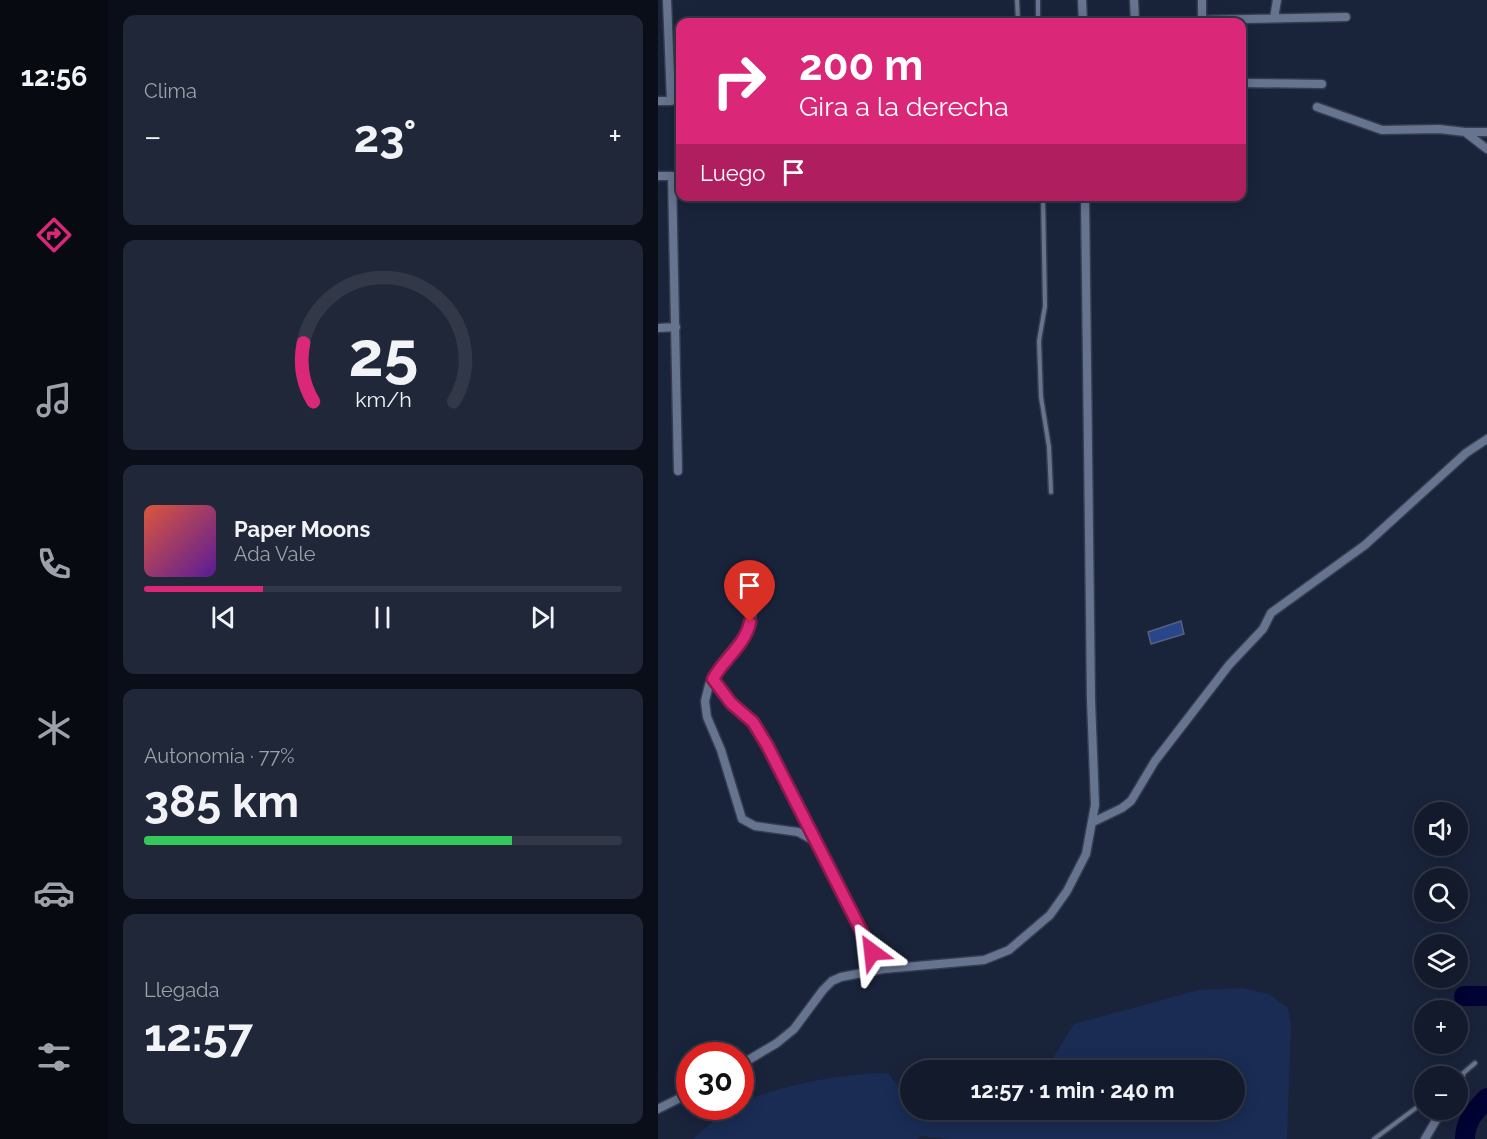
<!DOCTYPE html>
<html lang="es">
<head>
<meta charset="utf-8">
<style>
  :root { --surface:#131a2c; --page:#202738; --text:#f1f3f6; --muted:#9da1a9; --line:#323848; --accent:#db2777 }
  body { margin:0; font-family:Raleway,sans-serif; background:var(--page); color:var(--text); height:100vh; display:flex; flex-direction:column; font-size:22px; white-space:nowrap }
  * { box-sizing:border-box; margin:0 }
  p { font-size:20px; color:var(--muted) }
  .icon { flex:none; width:33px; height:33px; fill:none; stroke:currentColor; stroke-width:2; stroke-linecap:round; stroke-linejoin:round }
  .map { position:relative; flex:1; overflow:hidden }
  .details { display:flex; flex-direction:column; gap:15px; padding:15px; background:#0a0e18; width:550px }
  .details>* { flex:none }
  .hud { position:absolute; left:18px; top:18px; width:570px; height:183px; border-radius:12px; box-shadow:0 3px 15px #0003,0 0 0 2px var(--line); background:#db2777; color:#fff; overflow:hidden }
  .tools { position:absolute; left:756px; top:802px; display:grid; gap:12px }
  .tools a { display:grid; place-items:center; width:54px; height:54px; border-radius:50%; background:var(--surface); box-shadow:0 3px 15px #0003,0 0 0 2px var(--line); font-size:30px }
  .speed { position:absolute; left:18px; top:1042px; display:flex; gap:12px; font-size:30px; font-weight:700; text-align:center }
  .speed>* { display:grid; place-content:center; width:78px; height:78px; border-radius:50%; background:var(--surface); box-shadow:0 3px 15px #0003,0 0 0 2px var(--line); line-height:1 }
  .speed .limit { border:9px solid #d22; background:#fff; color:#111 }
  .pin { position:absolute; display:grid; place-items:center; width:51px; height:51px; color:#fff; margin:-62px -26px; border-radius:50% 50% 50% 0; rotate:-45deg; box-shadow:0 0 6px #0007 }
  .pin .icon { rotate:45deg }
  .me { position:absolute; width:66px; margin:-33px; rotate:330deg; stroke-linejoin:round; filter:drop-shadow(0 0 4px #0008) }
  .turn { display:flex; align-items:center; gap:21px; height:126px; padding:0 24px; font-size:27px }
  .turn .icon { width:78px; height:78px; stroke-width:2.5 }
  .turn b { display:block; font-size:42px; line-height:51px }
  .then { display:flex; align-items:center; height:57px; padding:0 24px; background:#0003; gap:12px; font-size:22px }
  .big { font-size:45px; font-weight:700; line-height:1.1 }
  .details .widget { flex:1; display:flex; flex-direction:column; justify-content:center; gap:9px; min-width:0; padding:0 21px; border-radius:12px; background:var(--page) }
  .details .dial { align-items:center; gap:0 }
  .dial svg { height:156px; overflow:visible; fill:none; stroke:var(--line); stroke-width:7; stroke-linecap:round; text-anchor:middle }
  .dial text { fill:var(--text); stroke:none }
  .song { display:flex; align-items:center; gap:18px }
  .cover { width:72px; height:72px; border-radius:9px; background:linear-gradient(135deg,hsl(10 70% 55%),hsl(270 70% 35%)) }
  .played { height:6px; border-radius:3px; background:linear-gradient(90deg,var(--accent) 25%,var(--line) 25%) }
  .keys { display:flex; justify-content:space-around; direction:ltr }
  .heat { display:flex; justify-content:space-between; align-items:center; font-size:33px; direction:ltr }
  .charge { height:9px; border-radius:4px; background:linear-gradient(90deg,#34c759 77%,var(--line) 0) }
  .trip { position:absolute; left:242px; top:1060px; width:345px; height:60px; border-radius:30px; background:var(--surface); box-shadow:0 3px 15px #0003,0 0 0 2px var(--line); font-weight:700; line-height:60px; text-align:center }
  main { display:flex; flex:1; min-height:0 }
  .tabs { display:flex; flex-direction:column; width:108px; justify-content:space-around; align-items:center; background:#080a12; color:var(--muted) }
  .tabs .icon { width:42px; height:42px }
  .tabs .on { color:var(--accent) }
  .tabs b { font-size:27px; color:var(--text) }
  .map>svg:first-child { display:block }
  .green { fill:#1a2c54 }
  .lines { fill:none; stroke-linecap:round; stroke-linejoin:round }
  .river { stroke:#000333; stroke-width:20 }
  .building { fill:#2a468a; stroke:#55627d; stroke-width:1.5 }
  .lane-casing { stroke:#353c4f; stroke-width:7 }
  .street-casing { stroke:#353c4f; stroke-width:11 }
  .lane { stroke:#67748f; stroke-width:4 }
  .street { stroke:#67748f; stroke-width:8 }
  .route-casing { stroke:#8e194d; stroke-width:15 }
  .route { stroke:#db2777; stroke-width:10 }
</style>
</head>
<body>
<main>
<nav class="tabs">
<b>12:56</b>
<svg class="icon on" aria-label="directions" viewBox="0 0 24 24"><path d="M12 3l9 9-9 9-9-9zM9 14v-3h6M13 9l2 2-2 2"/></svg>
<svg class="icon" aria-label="music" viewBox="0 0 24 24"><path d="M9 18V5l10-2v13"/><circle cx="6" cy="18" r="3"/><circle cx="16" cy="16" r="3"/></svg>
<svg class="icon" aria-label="phone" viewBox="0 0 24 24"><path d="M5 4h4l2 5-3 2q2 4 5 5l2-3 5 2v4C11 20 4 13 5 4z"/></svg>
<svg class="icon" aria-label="climate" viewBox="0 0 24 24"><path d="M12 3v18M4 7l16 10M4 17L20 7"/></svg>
<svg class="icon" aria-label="car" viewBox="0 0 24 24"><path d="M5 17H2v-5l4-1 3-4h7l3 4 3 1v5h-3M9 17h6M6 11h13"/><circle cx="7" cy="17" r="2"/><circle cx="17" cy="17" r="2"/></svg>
<svg class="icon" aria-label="filters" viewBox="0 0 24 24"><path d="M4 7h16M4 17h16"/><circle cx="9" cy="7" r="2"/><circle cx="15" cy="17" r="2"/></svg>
</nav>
<section class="details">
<div class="widget"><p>Clima</p>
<div class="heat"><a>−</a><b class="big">23°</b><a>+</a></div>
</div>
<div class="widget dial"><svg viewBox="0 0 100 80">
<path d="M14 69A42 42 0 1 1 86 69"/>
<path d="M14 69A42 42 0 0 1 9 39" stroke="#db2777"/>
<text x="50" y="56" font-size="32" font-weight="700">25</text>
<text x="50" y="72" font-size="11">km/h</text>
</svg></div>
<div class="widget">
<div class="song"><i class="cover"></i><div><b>Paper Moons</b><p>Ada Vale</p></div></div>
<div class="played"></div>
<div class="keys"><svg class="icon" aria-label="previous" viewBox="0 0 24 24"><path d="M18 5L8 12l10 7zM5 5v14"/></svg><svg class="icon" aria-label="pause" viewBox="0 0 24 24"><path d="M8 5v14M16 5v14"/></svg><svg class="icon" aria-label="next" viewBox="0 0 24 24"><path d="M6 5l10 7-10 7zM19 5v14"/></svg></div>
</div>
<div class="widget"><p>Autonomía · 77%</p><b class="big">385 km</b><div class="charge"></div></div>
<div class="widget"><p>Llegada</p><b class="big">12:57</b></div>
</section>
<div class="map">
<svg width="829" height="1139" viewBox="0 0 829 1139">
  <rect width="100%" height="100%" fill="#19233a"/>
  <path class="green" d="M 584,988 L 611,994 L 630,1008 L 633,1025 L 629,1139 L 290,1139 L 262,1136 L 259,1139 L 35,1139 L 72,1107 L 82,1107 L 83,1102 C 129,1084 180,1074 230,1073 L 245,1093 L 252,1097 L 252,1110 C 280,1110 340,1128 362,1110 L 576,1110 L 576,1071 L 387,1071 L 416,1024 L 540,990 Z"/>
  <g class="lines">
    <path class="river" d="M 806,996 L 829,996
      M 807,1139 C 807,1121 817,1111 829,1098"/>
  </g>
  <path class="building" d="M 523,621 L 526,634 L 493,644 L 490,632 Z"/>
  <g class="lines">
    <g class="lane-casing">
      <path id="lane" d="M 359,0 L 360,22
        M 380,22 L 380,0
        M 385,196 L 387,306 L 381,341 L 383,397 L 391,447 L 393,492
        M 802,1076 L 817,1063
        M 716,1139 L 766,1102"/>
    </g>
    <g class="street-casing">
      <path id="street" d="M 424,0 L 425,22
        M 476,0 L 477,22
        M 544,0 L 544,22
        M 616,18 L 619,0
        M 544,20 L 688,17
        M 584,83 L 664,84
        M 0,101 L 13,101 L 9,0
        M 659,107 L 724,130 L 781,129 L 807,132 L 829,149
        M 808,132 L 829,132
        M 0,176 L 14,176 L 20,471
        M 0,328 L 18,327
        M 94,614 L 91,629 L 62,665 L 51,685 L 47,701 L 49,717 L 63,750 L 84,819 L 97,826 L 140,832 L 160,843 L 204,936 L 225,969
        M 55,679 L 73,703 L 95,722 L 160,843
        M 435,822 L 464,808 L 473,801 L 497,761 L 571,665 L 605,629 L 613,613 L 707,545 L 808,453 L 829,439
        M 82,1065 L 119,1043 L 136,1029 L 165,990 L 174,981 L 183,977 L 225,969 L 326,960 L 351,950 L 392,915 L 409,891 L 428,854 L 437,805 L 433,700 L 427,196
        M 800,1082 L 803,1076
        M 0,1109 L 32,1093
        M 767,1139 L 784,1110"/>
    </g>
    <use href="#lane" class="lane"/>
    <use href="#street" class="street"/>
  </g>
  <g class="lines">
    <g class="route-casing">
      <path id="route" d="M 92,622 C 88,644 65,660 55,679 L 73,703 L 95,722 L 109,745 L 214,952"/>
    </g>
    <use href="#route" class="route"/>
  </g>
</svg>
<div class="tools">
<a><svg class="icon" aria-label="sound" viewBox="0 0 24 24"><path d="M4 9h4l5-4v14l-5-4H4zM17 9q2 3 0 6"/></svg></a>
<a><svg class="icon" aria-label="search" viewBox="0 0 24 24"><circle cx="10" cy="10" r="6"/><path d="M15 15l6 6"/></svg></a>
<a><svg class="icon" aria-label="layers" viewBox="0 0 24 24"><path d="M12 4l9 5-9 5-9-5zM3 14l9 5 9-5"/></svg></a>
<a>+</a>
<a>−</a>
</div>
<div class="speed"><div class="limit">30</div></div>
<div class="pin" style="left:92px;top:622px;background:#d93025"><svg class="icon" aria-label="arrive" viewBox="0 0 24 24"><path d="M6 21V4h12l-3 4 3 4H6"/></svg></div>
<svg class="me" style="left:214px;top:952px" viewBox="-20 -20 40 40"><path d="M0-17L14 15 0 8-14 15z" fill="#db2777" stroke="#fff" stroke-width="4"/></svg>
<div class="trip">12:57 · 1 min · 240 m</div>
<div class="hud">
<div class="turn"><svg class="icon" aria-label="right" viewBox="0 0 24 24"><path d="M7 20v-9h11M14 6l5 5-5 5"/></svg><div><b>200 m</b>Gira a la derecha</div></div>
<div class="then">Luego<svg class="icon" aria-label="arrive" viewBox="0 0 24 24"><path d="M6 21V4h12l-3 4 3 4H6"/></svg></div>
</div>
</div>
</main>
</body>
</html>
